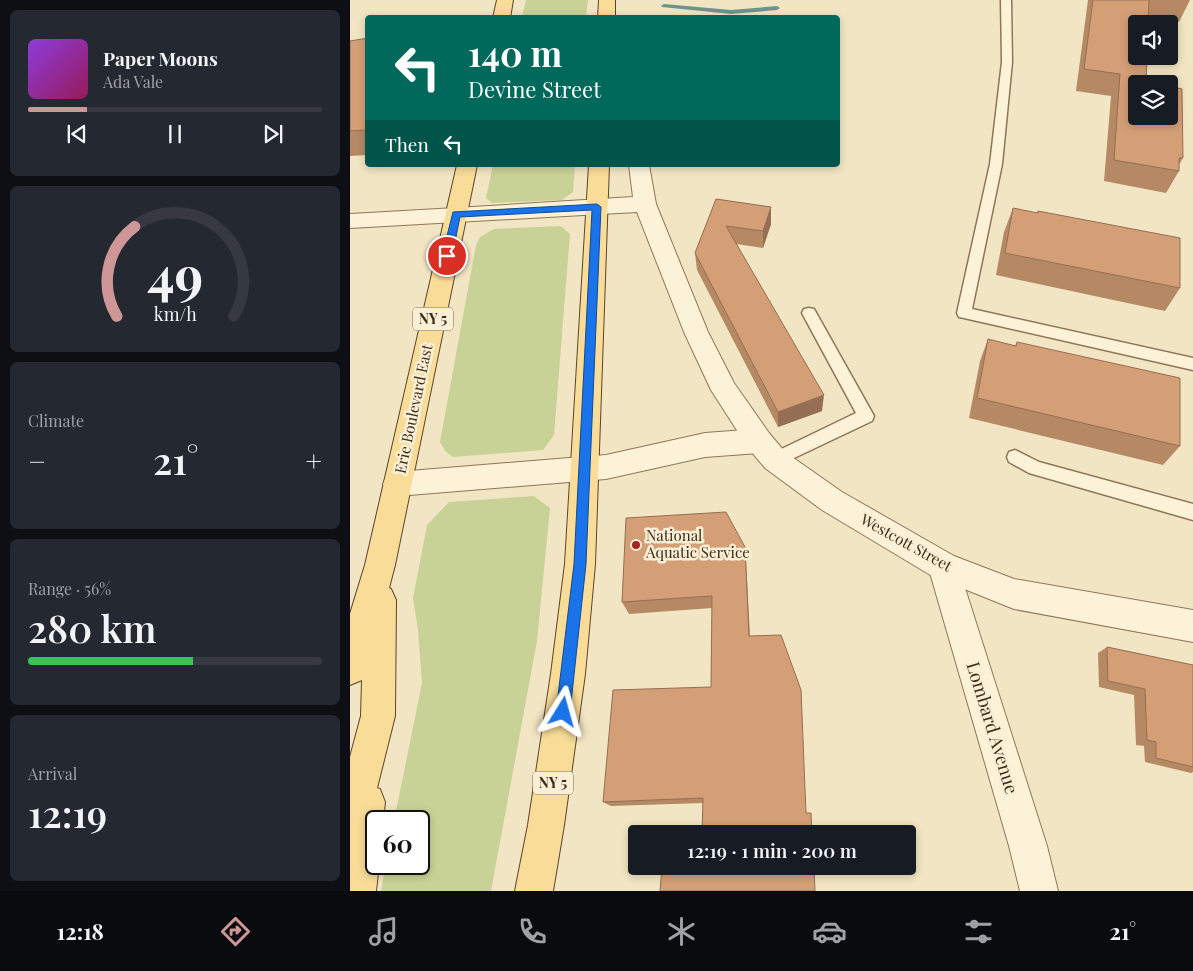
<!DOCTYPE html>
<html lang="en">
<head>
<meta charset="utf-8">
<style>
  :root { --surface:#171b24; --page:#242831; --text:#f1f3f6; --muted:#9ea1a6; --line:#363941; --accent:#ce9697 }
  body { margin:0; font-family:"Playfair Display",serif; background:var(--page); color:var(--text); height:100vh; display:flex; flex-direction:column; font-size:19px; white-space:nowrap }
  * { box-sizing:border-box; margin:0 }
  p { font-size:16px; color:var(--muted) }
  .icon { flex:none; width:28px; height:28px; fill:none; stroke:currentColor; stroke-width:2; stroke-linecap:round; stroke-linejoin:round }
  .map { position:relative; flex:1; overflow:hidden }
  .panel { display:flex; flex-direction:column; gap:10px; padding:10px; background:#0d0f14; width:350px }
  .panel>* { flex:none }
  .top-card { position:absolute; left:15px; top:15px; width:475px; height:152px; border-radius:5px; box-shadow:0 2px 8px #0003; background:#00695c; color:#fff; overflow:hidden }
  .buttons { position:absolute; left:778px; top:15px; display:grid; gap:10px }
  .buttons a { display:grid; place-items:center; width:50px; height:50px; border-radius:5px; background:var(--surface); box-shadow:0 2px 8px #0003; font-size:25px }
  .speed { position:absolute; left:15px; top:810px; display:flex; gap:10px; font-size:25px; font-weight:700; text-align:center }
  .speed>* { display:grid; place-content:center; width:65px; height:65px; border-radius:50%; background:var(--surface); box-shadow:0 2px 8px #0003; line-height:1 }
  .speed .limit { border:2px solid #111; border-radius:8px; background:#fff; color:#111 }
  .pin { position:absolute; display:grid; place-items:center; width:42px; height:42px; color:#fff; margin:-21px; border:2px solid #fff; border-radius:50%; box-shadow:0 1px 5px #0007 }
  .me { position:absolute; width:55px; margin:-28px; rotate:8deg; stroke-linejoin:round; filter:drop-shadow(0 0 4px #0008) }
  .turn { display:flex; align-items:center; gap:18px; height:105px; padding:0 20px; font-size:22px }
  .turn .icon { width:65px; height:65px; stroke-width:2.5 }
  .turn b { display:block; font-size:35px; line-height:42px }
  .then { display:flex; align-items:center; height:48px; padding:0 20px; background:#0003; gap:10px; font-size:19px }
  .big { font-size:38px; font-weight:600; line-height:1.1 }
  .panel .tile { flex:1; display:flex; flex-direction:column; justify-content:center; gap:8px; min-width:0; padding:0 18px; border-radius:8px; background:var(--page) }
  .panel .dial { align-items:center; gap:0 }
  .dial svg { height:130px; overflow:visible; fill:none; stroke:var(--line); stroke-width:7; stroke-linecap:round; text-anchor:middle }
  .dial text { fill:var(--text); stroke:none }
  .song { display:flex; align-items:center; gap:15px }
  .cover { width:60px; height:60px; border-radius:8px; background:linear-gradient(135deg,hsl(270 70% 55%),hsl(330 70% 35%)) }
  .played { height:5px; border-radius:2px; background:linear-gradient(90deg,var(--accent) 20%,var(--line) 20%) }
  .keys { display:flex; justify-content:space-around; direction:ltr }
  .heat { display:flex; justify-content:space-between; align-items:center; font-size:28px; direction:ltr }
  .charge { height:8px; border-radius:4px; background:linear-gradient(90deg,#34c759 56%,var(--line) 0) }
  .trip { position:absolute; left:278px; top:825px; width:288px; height:50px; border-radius:5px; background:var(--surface); box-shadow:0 2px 8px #0003; font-weight:600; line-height:50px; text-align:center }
  .tabs { display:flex; height:80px; justify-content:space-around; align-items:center; background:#090b0e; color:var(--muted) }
  .tabs .icon { width:35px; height:35px }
  .tabs .selected { color:var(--accent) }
  .tabs b { font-size:22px; color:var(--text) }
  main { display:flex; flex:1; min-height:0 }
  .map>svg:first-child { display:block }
  .green { fill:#c9d296 }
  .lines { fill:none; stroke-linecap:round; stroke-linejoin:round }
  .stream { fill:#6b948b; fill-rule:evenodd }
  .service-casing { stroke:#8f7658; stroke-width:3 }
  .minor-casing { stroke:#8f7658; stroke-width:2 }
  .tertiary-casing { stroke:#8f7658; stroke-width:2 }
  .primary-casing { stroke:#5c442c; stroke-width:2 }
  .service { fill:#fcf2d8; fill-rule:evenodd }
  .minor { fill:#fcf2d8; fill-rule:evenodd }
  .tertiary { fill:#fcf2d8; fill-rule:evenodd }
  .primary { fill:#f8dc98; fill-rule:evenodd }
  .wall { fill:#b68965 }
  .shaded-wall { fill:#946f53 }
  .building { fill:#d49f76; stroke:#946f53 }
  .route { fill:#1a73e8; stroke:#114b97 }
  .poi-dot { fill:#a42422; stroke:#f9efd4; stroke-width:2 }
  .labels { text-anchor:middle; stroke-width:5; stroke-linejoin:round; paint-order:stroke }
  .shield { fill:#f9efd4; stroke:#756754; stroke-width:1 }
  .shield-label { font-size:14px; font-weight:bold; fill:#3d2d1d }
  .street-label { font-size:15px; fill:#3d2d1d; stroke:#f9efd4 }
  .poi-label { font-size:15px; fill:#3d2d1d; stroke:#f9efd4; text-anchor:start }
  .near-street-label { font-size:18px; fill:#3d2d1d; stroke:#f9efd4 }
</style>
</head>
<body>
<main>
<section class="panel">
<div class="tile">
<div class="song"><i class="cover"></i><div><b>Paper Moons</b><p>Ada Vale</p></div></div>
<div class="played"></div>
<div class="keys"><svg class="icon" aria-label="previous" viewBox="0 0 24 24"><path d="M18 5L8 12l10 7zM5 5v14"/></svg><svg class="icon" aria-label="pause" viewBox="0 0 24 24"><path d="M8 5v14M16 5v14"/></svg><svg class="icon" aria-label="next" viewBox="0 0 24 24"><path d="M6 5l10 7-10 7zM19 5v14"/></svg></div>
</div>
<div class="tile dial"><svg viewBox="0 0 100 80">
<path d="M14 69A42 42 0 1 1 86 69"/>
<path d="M14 69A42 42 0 0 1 25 14" stroke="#ce9697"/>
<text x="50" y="56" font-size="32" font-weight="700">49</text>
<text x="50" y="72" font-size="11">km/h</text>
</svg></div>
<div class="tile"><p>Climate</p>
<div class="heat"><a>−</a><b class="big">21°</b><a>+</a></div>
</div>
<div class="tile"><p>Range · 56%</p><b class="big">280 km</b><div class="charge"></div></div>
<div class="tile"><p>Arrival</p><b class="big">12:19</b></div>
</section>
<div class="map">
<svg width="843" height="891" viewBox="0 0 843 891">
  <rect width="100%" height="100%" fill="#f2e5c3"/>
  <path class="green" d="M 176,0 L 238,0 L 236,17 L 172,17 Z
    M 143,165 L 225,165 L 223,192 L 212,200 L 142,203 L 136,198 Z
    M 211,226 L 220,234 L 204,435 L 193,450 L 103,457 L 96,452 L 90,442 L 126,245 L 130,237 L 144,229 Z
    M 184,496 L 200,508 L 187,641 L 141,891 L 31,891 L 36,864 L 69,864 L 69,821 L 44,821 L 72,683 L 68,630 L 63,598 L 77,525 L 99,502 Z"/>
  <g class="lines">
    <path class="stream" d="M 314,4 L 381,10 L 427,6 L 430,8 L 427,10 L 381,14 L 312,7 L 311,6 Z"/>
    <g class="service-casing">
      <path id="service" d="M 651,0 L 661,0 L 662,62 L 652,164 L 622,309 L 843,358 L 843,370 L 614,318 L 609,317 L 607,313 L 640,164 L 652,62 Z
        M 459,308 L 464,309 L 524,416 L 522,421 L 425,467 L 419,465 L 417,460 L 419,455 L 506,413 L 452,313 L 454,309 Z
        M 665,450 L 689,462 L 843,504 L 843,520 L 679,473 L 659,462 L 657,457 L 659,452 Z"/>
    </g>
    <g class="minor-casing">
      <path id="minor" d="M 106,208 L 114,210 L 117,215 L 114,220 L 106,222 L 0,228 L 0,214 Z
        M 409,429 L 419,433 L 423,441 L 419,449 L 409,453 L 355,457 L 256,479 L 47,496 L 37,493 L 33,484 L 37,475 L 47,472 L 256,455 L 355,433 Z
        M 593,552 L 604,556 L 608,566 L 697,846 L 708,891 L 670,891 L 659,846 L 578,566 L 582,556 Z"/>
    </g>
    <g class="tertiary-casing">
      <path id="tertiary" d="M 279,165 L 299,165 L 306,204 L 358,332 L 384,383 L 419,433 L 435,452 L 492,492 L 604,556 L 664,579 L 843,610 L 843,642 L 664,609 L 582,576 L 472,510 L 415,468 L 399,449 L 361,390 L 334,332 L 287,212 L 106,222 L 98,220 L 95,215 L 98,210 L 106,208 L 283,197 Z"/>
    </g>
    <g class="primary-casing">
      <path id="primary" d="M 147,0 L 163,0 L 160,18 L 143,18 Z
        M 249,0 L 265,0 L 265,18 L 248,18 Z
        M 107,165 L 127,165 L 45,565 L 39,588 L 41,589 L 46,600 L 45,716 L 27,788 L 30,789 L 35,802 L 33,821 L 26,821 L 26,864 L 29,864 L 26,891 L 0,891 L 0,757 L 11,716 L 12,680 L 0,685 L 0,614 L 15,565 Z
        M 239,165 L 259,165 L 245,564 L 235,674 L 214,825 L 203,891 L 165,891 L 178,825 L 201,674 L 215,564 Z"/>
    </g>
    <use href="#service" class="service"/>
    <use href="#minor" class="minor"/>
    <use href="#tertiary" class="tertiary"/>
    <use href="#primary" class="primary"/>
  </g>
  <path class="wall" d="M 738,0 L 840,0 L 829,22 L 798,17 L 796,83 L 833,158 L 829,165 L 829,171 L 816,193 L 754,181 L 761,96 L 726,91 Z
    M 18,38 L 18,155 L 0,156 L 0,41 Z
    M 366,199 L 421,207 L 421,224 L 413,248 L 387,244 L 472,411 L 428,427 L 347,270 L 345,253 Z
    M 663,208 L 687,213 L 688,211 L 830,288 L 815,311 L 646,275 L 654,232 Z
    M 638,339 L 665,346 L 667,342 L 830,446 L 813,465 L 619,418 L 630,361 Z
    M 396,560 L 400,636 L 456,813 L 462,834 L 353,803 L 261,806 L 253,802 L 361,687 L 362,608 L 279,614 L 272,602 Z
    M 757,647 L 843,665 L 843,772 L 841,773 L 795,762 L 794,746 L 786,745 L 784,695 L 749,687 L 748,653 Z"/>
  <path class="shaded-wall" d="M 421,207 L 421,224 L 413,248 L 413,231 Z
    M 474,395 L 472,411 L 428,427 L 428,412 Z"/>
  <path class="building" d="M 743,0 L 799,0 L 798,24 L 786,24 L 786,56 L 797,56 L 796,83 L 803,84 L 786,84 L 786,116 L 819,116 L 819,86 L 832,89 L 833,158 L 829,158 L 829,171 L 764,160 L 770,74 L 734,69 Z
    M 18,38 L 18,130 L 0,131 L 0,41 Z
    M 366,199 L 421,207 L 413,231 L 376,226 L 474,395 L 428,412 L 345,253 Z
    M 663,208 L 688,213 L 688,211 L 830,238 L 830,288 L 655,253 Z
    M 638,339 L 666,346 L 667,342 L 830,378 L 830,446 L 627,398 Z
    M 376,512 L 395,547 L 399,636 L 431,635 L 451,690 L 456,813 L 461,813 L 462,834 L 352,834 L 353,798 L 253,802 L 263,690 L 361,687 L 362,596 L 272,602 L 276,518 Z
    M 757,647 L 843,665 L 843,767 L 806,758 L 806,742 L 797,740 L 795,689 L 758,681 Z
    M 312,866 L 464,866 L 465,891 L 310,891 Z"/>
  <path class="route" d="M 247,204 L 251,207 L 236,564 L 220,712 L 218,716 L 213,719 L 208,716 L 206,712 L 224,564 L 242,210 L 110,217 L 102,256 L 97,259 L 92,256 L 103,212 Z"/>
  <circle class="poi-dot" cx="286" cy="545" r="5"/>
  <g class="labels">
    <g class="shield">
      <rect x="63" y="307.5" width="40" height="23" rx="4"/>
      <rect x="183" y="771.5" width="40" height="23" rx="4"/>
    </g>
    <g class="shield-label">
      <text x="83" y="324">NY 5</text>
      <text x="203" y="788">NY 5</text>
    </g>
    <g class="street-label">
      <text transform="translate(64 409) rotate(-78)" y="5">Erie Boulevard East</text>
      <text transform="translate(556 543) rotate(29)" y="5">Westcott Street</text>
    </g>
    <g class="poi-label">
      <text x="296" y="541">National<tspan x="296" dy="17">Aquatic Service</tspan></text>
    </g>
    <g class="near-street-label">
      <text transform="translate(642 728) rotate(73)" y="6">Lombard Avenue</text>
    </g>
  </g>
</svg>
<div class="buttons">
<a><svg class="icon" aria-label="sound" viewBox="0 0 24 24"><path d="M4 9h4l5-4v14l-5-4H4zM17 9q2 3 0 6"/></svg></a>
<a><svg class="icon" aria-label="layers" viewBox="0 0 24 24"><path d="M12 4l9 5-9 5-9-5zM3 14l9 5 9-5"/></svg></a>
</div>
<div class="speed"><div class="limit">60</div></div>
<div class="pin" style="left:97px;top:256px;background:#d93025"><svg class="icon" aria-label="arrive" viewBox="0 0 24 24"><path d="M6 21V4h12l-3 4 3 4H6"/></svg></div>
<svg class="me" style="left:213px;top:712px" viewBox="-20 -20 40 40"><path d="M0-17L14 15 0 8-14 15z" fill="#1a73e8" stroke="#fff" stroke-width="4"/></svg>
<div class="trip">12:19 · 1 min · 200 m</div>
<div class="top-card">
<div class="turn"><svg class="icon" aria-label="left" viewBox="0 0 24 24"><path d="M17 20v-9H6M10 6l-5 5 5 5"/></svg><div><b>140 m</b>Devine Street</div></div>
<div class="then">Then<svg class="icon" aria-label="left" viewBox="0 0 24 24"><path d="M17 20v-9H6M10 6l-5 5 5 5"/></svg></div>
</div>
</div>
</main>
<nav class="tabs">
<b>12:18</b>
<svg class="icon selected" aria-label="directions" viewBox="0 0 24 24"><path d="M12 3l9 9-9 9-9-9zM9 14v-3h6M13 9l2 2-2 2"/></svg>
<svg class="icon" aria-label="music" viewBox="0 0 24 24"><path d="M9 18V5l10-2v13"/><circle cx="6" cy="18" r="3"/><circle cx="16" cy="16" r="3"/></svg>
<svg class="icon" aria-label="phone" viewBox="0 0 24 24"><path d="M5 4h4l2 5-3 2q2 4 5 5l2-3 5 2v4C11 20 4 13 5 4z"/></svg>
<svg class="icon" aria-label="climate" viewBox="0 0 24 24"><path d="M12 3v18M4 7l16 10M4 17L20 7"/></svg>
<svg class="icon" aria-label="car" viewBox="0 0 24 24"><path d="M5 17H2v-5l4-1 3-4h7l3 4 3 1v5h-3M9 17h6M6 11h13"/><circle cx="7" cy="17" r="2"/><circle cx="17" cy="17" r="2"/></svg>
<svg class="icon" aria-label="filters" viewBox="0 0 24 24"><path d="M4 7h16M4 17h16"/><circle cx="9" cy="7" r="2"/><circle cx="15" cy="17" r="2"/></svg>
<b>21°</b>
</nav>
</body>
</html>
